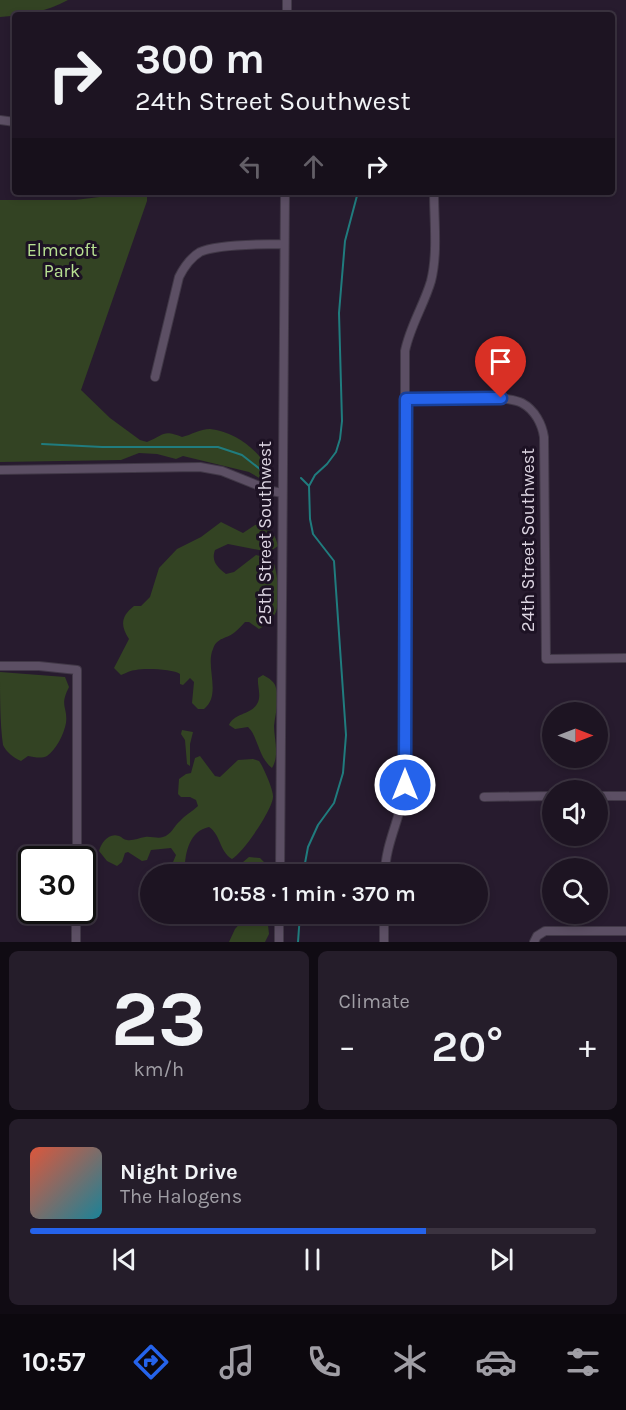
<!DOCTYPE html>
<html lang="en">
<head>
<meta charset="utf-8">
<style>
  :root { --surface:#1d1422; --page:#251d2a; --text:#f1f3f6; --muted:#a09ea5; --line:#3b3340; --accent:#2563eb }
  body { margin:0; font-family:Karla,sans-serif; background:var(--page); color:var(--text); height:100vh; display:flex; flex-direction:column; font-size:22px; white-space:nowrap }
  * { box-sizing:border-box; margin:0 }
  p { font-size:20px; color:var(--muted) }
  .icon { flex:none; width:33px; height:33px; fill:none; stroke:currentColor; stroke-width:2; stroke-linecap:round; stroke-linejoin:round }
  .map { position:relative; height:942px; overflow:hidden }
  .details { display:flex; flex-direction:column; gap:9px; padding:9px; background:#100b13; flex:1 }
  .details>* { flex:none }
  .guide { position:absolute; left:12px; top:12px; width:603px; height:183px; border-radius:6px; box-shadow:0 3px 9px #0003,0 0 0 2px var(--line); background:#1d1422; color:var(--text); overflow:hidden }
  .needle { width:39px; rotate:90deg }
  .controls { position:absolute; left:542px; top:702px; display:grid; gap:12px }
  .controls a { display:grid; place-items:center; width:66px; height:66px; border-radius:50%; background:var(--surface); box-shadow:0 3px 9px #0003,0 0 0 2px var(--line); font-size:30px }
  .speed { position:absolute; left:18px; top:846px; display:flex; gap:12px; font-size:30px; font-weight:700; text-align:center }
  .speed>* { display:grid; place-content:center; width:78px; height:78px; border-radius:50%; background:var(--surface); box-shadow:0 3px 9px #0003,0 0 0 2px var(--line); line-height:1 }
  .speed .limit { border:3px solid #111; border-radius:9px; background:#fff; color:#111 }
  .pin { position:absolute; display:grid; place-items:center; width:51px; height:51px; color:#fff; margin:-62px -26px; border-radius:50% 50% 50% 0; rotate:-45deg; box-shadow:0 0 6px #0007 }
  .pin .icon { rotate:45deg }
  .me { position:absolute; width:66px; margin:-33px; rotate:0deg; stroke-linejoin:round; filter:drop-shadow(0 0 4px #0008) }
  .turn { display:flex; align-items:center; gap:21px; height:126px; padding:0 24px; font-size:27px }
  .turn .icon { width:78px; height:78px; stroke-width:2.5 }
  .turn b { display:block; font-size:42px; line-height:51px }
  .lanes { display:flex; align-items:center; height:57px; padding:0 24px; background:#0003; justify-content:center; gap:30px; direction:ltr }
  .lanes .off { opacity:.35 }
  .big { font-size:45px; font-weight:600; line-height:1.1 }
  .details .card { flex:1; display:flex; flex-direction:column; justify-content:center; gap:9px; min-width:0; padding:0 21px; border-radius:9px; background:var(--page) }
  .details .dial { align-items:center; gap:0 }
  .dial b { font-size:78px; line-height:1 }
  .song { display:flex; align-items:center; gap:18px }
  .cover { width:72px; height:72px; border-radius:9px; background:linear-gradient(135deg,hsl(10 70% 55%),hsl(190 70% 35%)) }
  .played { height:6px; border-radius:3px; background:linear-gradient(90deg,var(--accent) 70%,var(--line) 70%) }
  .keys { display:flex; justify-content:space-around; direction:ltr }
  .heat { display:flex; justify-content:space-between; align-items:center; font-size:33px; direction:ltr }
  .details .tiles { flex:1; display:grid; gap:9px; grid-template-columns:1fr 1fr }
  .card:last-child { grid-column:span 2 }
  .trip { position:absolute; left:140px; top:864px; width:348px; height:60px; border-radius:30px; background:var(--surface); box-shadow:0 3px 9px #0003,0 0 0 2px var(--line); font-weight:600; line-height:60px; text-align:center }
  .tab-bar { display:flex; height:96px; justify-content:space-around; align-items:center; background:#0c080e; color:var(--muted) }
  .tab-bar .icon { width:42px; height:42px }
  .tab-bar .selected { color:var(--accent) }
  .tab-bar b { font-size:27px; color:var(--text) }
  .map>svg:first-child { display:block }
  .green { fill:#334323 }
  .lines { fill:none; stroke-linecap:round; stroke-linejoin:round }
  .stream { stroke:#207c7e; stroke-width:2 }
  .minor-casing { stroke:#413847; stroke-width:10 }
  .minor { stroke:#5c4f64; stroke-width:8 }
  .route-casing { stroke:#184099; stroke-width:15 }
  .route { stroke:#2563eb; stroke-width:10 }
  .labels { text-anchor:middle; stroke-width:6; stroke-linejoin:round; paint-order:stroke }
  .park-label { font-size:18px; fill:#b8e192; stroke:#1d1224 }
  .street-label { font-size:18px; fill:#ddd5e2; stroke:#1d1224 }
</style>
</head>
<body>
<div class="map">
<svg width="626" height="942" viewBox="0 0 626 942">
  <rect width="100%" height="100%" fill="#271b2e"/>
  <path class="green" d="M 0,0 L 68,0 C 47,12 22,15 0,17 Z
    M 140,192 L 147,192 L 147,201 L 81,390 L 110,418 L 140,440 L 147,442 C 164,435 163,429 182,437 C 191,435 200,429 210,429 C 234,432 255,447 268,468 L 267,479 L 261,479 L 249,472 L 183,456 L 176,459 L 157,454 L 139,453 L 121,460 L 0,462 L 0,200 L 75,200 Z
    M 221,522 L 243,533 L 255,525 L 262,524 C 271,529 276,536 278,546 L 269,552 L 228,544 L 215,550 C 211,561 217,567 226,574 L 234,572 L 256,555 L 272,559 C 278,570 280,599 276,612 C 273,619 266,625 259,629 L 249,622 L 245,622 C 242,625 239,629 235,632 C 227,639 217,637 213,649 C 205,666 222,695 204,709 L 198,709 L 192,703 L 194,682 L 190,678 L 183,685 L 180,684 L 180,674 C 174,669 144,668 136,670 C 131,670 126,673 121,675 L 114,668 L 129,639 C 120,626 121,616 134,606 L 141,606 L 150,597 L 159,568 L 177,549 L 201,537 Z
    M 0,672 L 65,677 L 69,687 C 59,707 68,706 66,723 C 64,734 56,750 47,756 C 41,759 34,757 28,756 L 21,761 C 14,758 6,752 3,745 C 0,724 0,695 0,672 Z
    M 263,675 C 269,678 275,682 276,688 C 280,700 275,714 274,726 C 274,739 280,755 272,768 C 258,757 258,736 248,727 L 235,729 L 229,725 C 234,713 251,715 257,704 C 262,696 257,686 258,678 Z
    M 182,730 L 193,732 L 190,744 L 190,766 L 187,764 L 185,740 L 181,734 Z
    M 200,756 L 215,776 L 220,777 L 238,760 L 253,759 L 259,761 C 263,766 273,789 273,796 C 274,808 243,853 232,859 C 219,851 221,835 209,827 C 188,831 184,857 185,874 L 168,874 L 176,855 L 171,848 L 151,850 L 147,860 L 142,861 L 128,852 L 125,853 L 122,862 L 117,866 L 107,861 L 99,851 C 101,843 109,832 119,836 C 122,837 124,840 127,840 C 133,841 139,838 145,837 C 151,836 158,839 163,837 C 171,835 174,826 180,821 C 185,815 192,812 198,806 L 196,800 L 190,797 L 181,797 L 178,794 L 179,779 L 186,774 L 191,773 L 195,758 Z
    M 249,857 L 260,858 L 265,863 L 264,874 L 223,874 L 231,864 L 243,862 Z
    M 245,918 L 268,925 L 269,934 L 265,942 L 229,942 L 235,929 Z"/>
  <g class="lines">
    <path class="stream" d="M 42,444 L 102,447 L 218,447 L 242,455 L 265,473
      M 301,478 L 309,486
      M 303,874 L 308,847 L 318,825 L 334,803 L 343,773 L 346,735 L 334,561 L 313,534 L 310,519 L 309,486 L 315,475 L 327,464 L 336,452 L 340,439 L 342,421 L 339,313 L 345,241 L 358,192
      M 298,942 L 300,914"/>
    <g class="minor-casing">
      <path id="minor" d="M 287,0 L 287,15
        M 0,120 L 15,122
        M 155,377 L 179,277 C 184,267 190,258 200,252 C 217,244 264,244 284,244
        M 406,399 C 431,399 503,393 522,403 C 535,410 542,424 544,437 L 546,659 L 626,658
        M 0,470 L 200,467 L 222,471 L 272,491 L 282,493
        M 0,666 L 39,666 L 77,670 L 77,860
        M 597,796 L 626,796
        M 484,797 L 552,796
        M 280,874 L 285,192
        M 385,874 C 385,843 402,816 405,785 L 405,351 C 410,326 424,305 431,281 C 438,253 434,221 434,192
        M 76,942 L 76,910
        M 279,942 L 279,914
        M 384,942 L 384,914
        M 534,942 L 537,936 L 545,931 L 626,931"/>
    </g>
    <use href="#minor" class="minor"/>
  </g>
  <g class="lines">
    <g class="route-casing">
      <path id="route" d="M 405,785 L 406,399 L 501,398"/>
    </g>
    <use href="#route" class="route"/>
  </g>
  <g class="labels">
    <g class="park-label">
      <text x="62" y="256">Elmcroft<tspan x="62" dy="21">Park</tspan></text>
    </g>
    <g class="street-label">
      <text transform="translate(265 533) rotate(-90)" y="6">25th Street Southwest</text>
      <text transform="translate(528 540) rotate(-90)" y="6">24th Street Southwest</text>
    </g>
  </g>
</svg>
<div class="controls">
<a><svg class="needle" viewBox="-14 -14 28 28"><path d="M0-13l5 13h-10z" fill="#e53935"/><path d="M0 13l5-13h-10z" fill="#a09ea5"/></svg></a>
<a><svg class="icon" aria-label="sound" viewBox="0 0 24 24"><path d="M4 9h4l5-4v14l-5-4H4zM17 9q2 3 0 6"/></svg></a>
<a><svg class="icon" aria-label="search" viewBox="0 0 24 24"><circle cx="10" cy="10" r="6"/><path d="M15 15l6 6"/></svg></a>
</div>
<div class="speed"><div class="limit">30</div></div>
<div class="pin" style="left:501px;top:398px;background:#d93025"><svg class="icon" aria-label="arrive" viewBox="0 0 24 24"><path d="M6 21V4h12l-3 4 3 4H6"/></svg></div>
<svg class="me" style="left:405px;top:785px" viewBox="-20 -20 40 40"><circle r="17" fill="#2563eb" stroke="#fff" stroke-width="3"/><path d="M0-11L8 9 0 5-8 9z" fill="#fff"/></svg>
<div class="trip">10:58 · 1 min · 370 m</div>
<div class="guide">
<div class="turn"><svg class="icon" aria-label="right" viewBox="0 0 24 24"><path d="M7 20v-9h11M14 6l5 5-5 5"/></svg><div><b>300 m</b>24th Street Southwest</div></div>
<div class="lanes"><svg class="icon off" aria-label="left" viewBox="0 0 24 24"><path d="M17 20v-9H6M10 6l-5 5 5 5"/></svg><svg class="icon off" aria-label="ahead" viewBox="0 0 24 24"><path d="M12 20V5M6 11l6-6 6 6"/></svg><svg class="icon" aria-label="right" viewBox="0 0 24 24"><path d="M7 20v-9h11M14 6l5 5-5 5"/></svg></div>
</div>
</div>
<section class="details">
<div class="tiles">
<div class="card dial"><b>23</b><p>km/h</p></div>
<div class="card"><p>Climate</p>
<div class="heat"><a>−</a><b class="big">20°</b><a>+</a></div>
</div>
<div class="card">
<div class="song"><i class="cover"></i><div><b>Night Drive</b><p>The Halogens</p></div></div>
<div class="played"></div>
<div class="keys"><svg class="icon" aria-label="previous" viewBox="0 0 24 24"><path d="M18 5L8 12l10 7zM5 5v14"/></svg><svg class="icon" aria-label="pause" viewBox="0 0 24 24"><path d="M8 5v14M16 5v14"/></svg><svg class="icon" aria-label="next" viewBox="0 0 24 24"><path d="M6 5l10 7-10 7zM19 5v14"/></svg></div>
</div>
</div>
</section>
<nav class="tab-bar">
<b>10:57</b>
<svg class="icon selected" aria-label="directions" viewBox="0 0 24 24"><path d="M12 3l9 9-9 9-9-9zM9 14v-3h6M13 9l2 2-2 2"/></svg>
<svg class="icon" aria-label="music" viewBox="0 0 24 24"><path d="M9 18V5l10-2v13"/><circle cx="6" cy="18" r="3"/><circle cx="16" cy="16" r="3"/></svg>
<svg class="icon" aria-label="phone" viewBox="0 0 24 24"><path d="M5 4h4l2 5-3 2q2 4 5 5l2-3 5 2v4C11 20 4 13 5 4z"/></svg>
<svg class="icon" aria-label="climate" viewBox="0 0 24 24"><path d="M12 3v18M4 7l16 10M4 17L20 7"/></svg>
<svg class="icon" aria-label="car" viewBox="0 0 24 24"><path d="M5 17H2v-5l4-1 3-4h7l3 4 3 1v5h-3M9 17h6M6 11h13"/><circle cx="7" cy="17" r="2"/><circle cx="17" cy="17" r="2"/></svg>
<svg class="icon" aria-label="filters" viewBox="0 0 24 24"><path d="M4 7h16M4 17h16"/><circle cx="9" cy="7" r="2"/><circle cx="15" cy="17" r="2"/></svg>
</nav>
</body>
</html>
